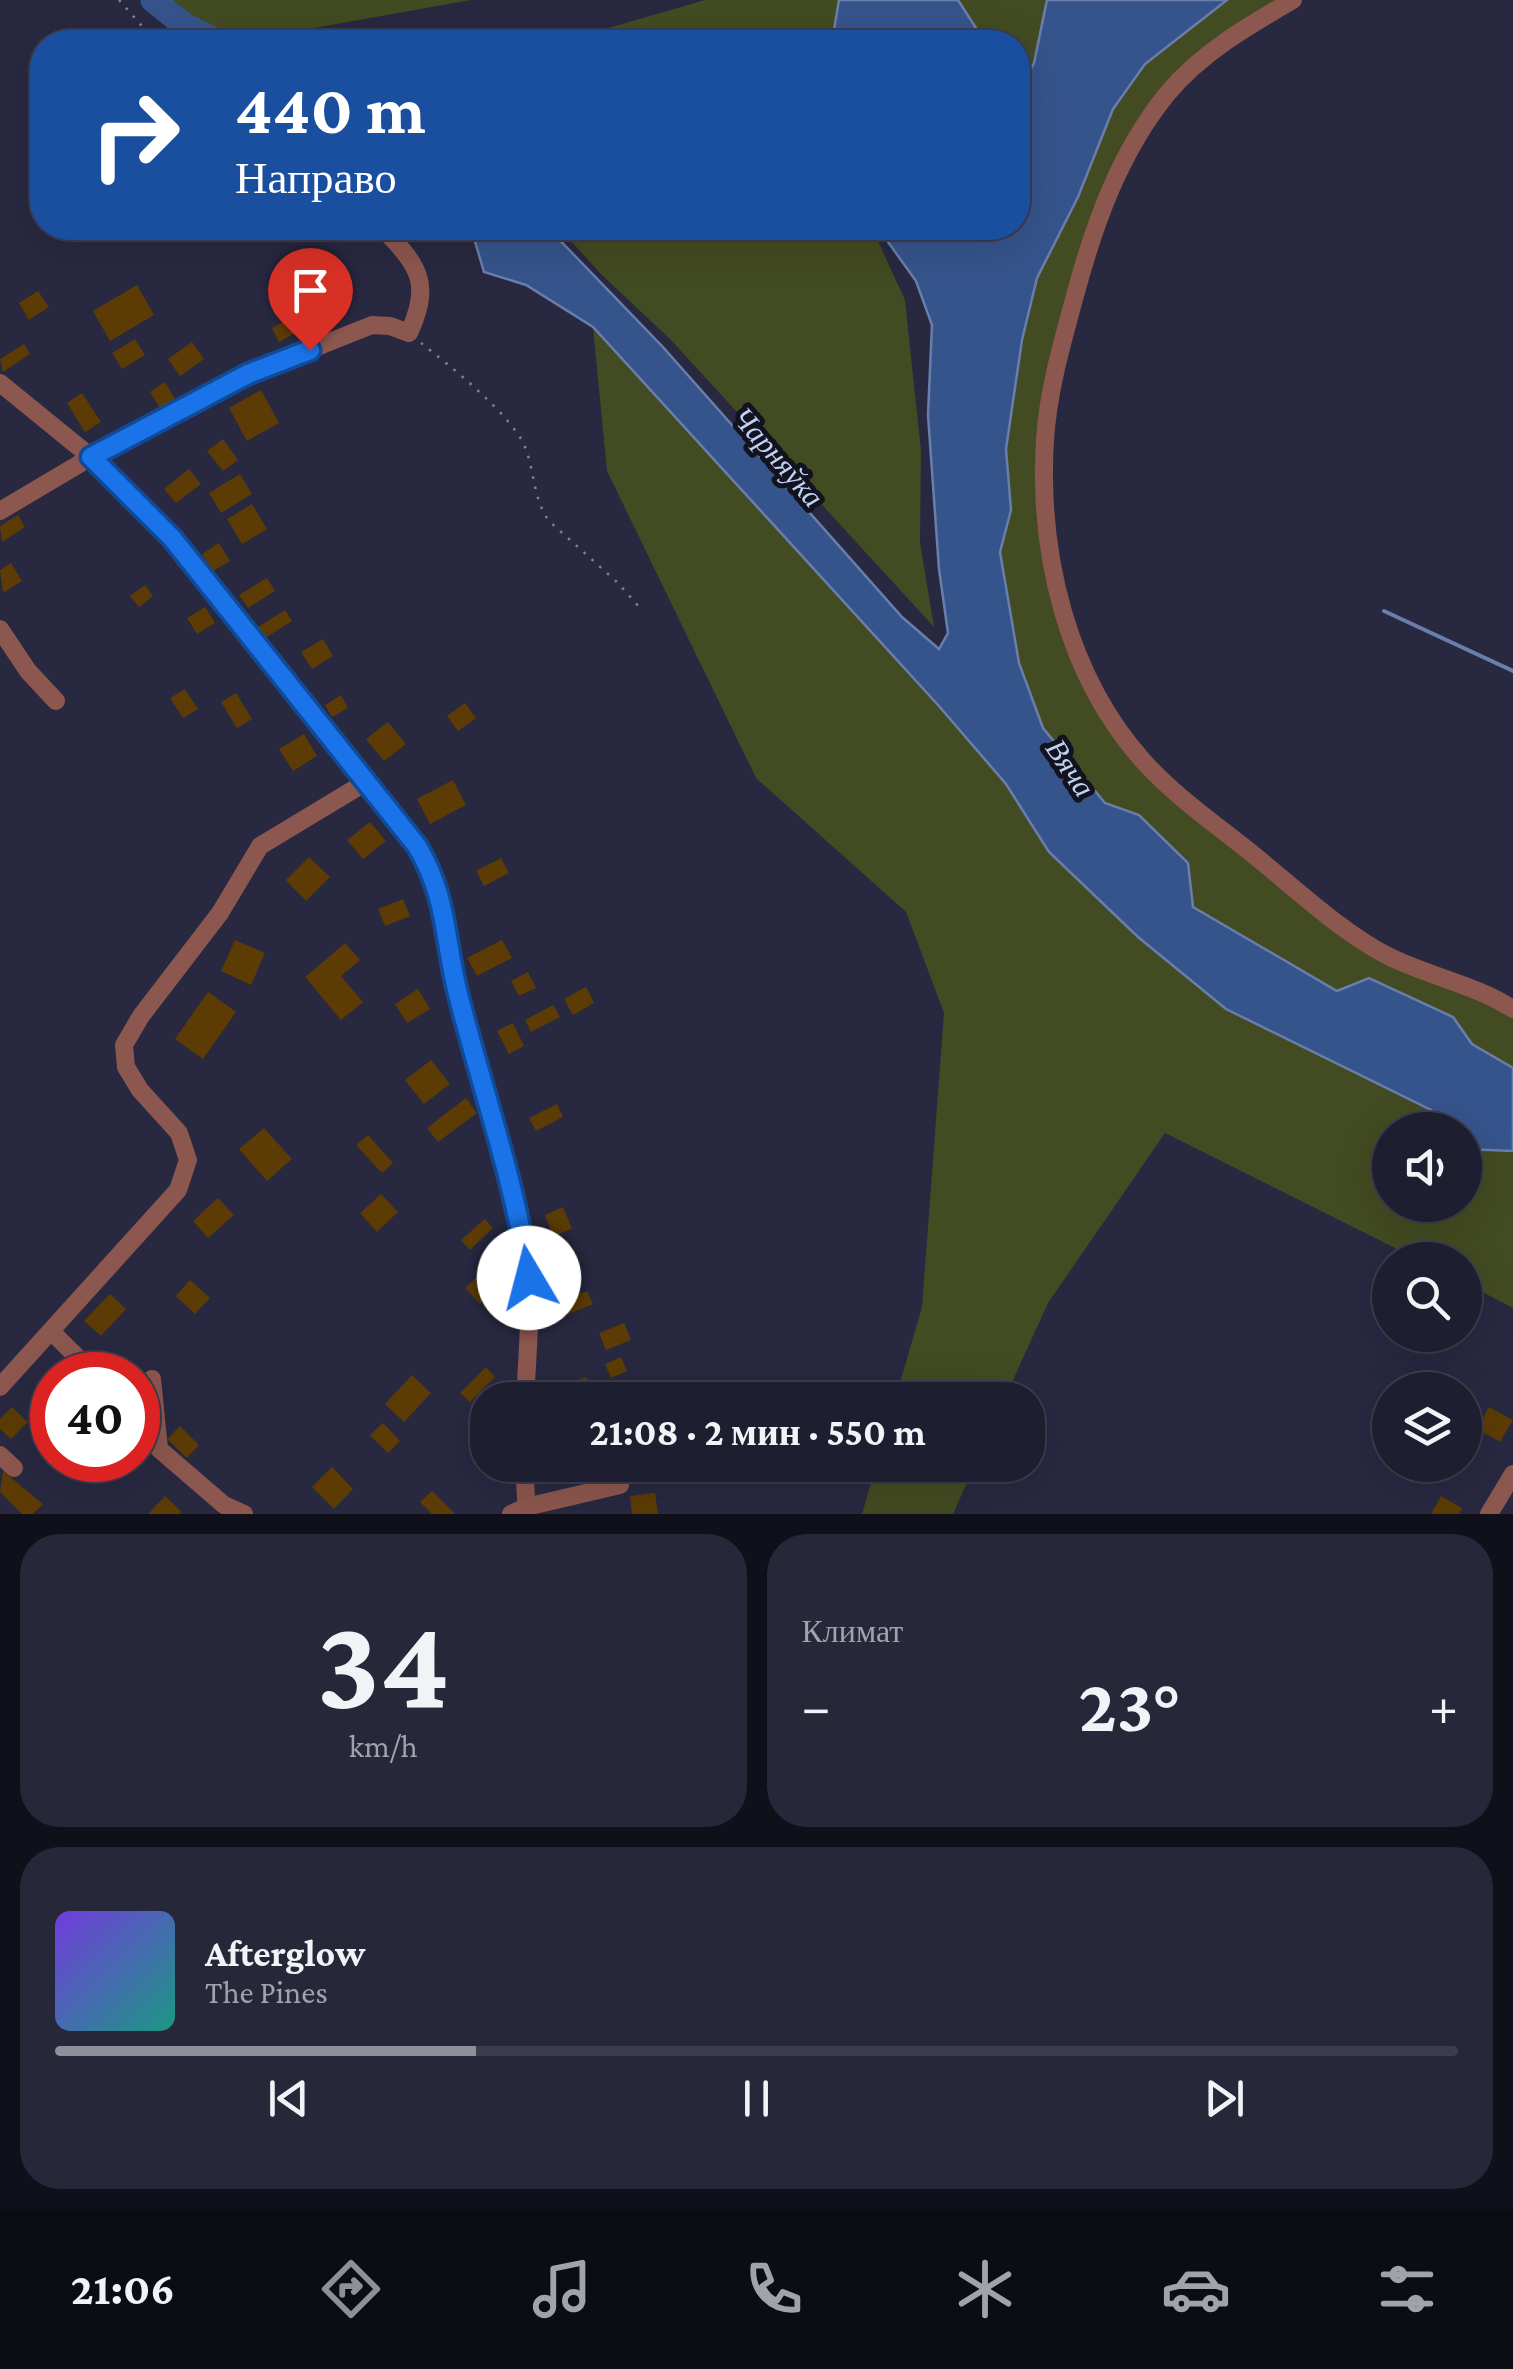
<!DOCTYPE html>
<html lang="ru">
<head>
<meta charset="utf-8">
<style>
  :root { --surface:#1e1e31; --page:#262739; --text:#f1f3f6; --muted:#a1a2ab; --line:#3c3c4d; --accent:#8c9099 }
  body { margin:0; font-family:"Crimson Pro",serif; background:var(--page); color:var(--text); height:100vh; display:flex; flex-direction:column; font-size:38px; white-space:nowrap }
  * { box-sizing:border-box; margin:0 }
  p { font-size:32px; color:var(--muted) }
  .icon { flex:none; width:55px; height:55px; fill:none; stroke:currentColor; stroke-width:2; stroke-linecap:round; stroke-linejoin:round }
  .map { position:relative; height:1514px; overflow:hidden }
  .side { display:flex; flex-direction:column; gap:20px; padding:20px; background:#10101b; flex:1 }
  .side>* { flex:none }
  .hud { position:absolute; left:30px; top:30px; width:1000px; height:210px; border-radius:40px; box-shadow:0 10px 40px #0002,0 0 0 2px var(--line); background:#1a4fa0; color:#fff; overflow:hidden }
  .buttons { position:absolute; left:1372px; top:1112px; display:grid; gap:20px }
  .buttons a { display:grid; place-items:center; width:110px; height:110px; border-radius:50%; background:var(--surface); box-shadow:0 10px 40px #0002,0 0 0 2px var(--line); font-size:50px }
  .speed { position:absolute; left:30px; top:1352px; display:flex; gap:20px; font-size:50px; font-weight:700; text-align:center }
  .speed>* { display:grid; place-content:center; width:130px; height:130px; border-radius:50%; background:var(--surface); box-shadow:0 10px 40px #0002,0 0 0 2px var(--line); line-height:1 }
  .speed .limit { border:15px solid #d22; background:#fff; color:#111 }
  .pin { position:absolute; display:grid; place-items:center; width:85px; height:85px; color:#fff; margin:-102px -42px; border-radius:50% 50% 50% 0; rotate:-45deg; box-shadow:0 0 10px #0007 }
  .pin .icon { rotate:45deg }
  .me { position:absolute; width:110px; margin:-55px; rotate:352deg; stroke-linejoin:round; filter:drop-shadow(0 0 8px #0008) }
  .turn { display:flex; align-items:center; gap:35px; height:210px; padding:0 40px; font-size:45px }
  .turn .icon { width:130px; height:130px; stroke-width:2.5 }
  .turn b { display:block; font-size:70px; line-height:85px }
  .big { font-size:75px; font-weight:700; line-height:1.1 }
  .side .card { flex:1; display:flex; flex-direction:column; justify-content:center; gap:15px; min-width:0; padding:0 35px; border-radius:40px; background:var(--page) }
  .side .dial { align-items:center; gap:0 }
  .dial b { font-size:130px; line-height:1 }
  .song { display:flex; align-items:center; gap:30px }
  .cover { width:120px; height:120px; border-radius:15px; background:linear-gradient(135deg,hsl(260 70% 55%),hsl(170 70% 35%)) }
  .played { height:10px; border-radius:5px; background:linear-gradient(90deg,var(--accent) 30%,var(--line) 30%) }
  .keys { display:flex; justify-content:space-around; direction:ltr }
  .heat { display:flex; justify-content:space-between; align-items:center; font-size:55px; direction:ltr }
  .side .tiles { flex:1; display:grid; gap:20px; grid-template-columns:1fr 1fr }
  .card:last-child { grid-column:span 2 }
  .trip { position:absolute; left:470px; top:1382px; width:575px; height:100px; border-radius:40px; background:var(--surface); box-shadow:0 10px 40px #0002,0 0 0 2px var(--line); font-weight:700; line-height:100px; text-align:center }
  .menu { display:flex; height:160px; justify-content:space-around; align-items:center; background:#0c0c14; color:var(--muted) }
  .menu .icon { width:70px; height:70px }
  .menu .active { color:var(--accent) }
  .menu b { font-size:45px; color:var(--text) }
  .map>svg:first-child { display:block }
  .green { fill:#434b22 }
  .water { fill:#36548c; stroke:#697eaa; stroke-width:2.5 }
  .lines { fill:none; stroke-linecap:round; stroke-linejoin:round }
  .stream { stroke:#697eaa; stroke-width:4 }
  .river { stroke:#36548c; stroke-width:25 }
  .building { fill:#5c3c04 }
  .path { stroke:#808095; stroke-width:2.5; stroke-dasharray:2.5 8; stroke-linecap:butt }
  .minor { stroke:#8c574e; stroke-width:18 }
  .route-casing { stroke:#114b97; stroke-width:25 }
  .route { stroke:#1a73e8; stroke-width:18 }
  .labels { text-anchor:middle; stroke-width:10; stroke-linejoin:round; paint-order:stroke }
  .water-label { font-size:30px; font-style:italic; fill:#bfd2f4; stroke:#12131e }
</style>
</head>
<body>
<div class="map">
<svg width="1513" height="1514" viewBox="0 0 1513 1514">
  <rect width="100%" height="100%" fill="#282841"/>
  <path class="green" d="M 153,0 L 471,0 L 269,36 L 254,30 L 230,36 L 226,42 C 200,42 171,17 153,0 Z
    M 705,0 L 1047,0 L 1034,63 L 1018,93 L 1018,42 L 560,42 Z
    M 1227,0 L 1293,0 L 1207,55 L 1123,163 L 1065,333 L 1044,485 L 1071,644 L 1146,764 L 1385,955 L 1513,1009 L 1513,1068 L 1472,1044 L 1453,1017 L 1337,992 L 1193,907 L 1139,815 L 1105,803 L 1043,728 L 1019,663 L 1000,552 L 1011,510 L 1006,449 L 1022,340 L 1037,278 L 1078,197 L 1112,109 L 1145,64 Z
    M 559,228 L 872,228 L 905,300 L 921,451 L 920,543 L 934,627 L 670,339 L 602,275 Z
    M 593,327 L 938,705 L 1006,784 L 1049,852 L 1138,937 L 1226,1009 L 1431,1110 L 1443,1130 L 1390,1130 L 1390,1205 L 1465,1205 L 1465,1149 L 1513,1151 L 1513,1308 L 1465,1283 L 1465,1260 L 1419,1260 L 1165,1133 L 1048,1303 L 1004,1400 L 895,1400 L 922,1307 L 944,1013 L 906,912 L 756,778 L 607,471 Z
    M 876,1465 L 975,1465 L 953,1514 L 862,1514 Z"/>
  <path class="water" d="M 839,0 L 958,0 L 985,42 L 832,42 Z
    M 1047,0 L 1227,0 L 1145,64 L 1113,109 L 1078,197 L 1037,278 L 1022,340 L 1006,449 L 1011,510 L 1000,552 L 1019,663 L 1043,728 L 1105,803 L 1139,815 L 1188,863 L 1193,907 L 1337,991 L 1369,978 L 1453,1017 L 1472,1044 L 1513,1068 L 1513,1151 L 1465,1149 L 1465,1130 L 1443,1130 L 1431,1110 L 1226,1009 L 1138,937 L 1049,852 L 1006,784 L 938,705 L 593,327 L 526,285 L 484,272 L 471,228 L 548,228 L 662,346 L 902,617 L 939,649 L 948,633 L 939,569 L 928,415 L 932,325 L 916,281 L 878,228 L 1018,228 L 1018,93 L 1034,63 Z"/>
  <g class="lines">
    <path class="stream" d="M 1384,611 L 1513,671"/>
    <path class="river" d="M 153,0 L 184,25 L 218,42"/>
  </g>
  <path class="building" d="M 137,285 L 154,315 L 110,341 L 93,311 Z
    M 38,291 L 49,307 L 29,320 L 19,303 Z
    M 294,316 L 302,329 L 279,342 L 272,328 Z
    M 135,339 L 145,355 L 122,369 L 112,353 Z
    M 192,342 L 204,359 L 180,376 L 168,359 Z
    M 24,344 L 30,354 L 3,372 L 0,359 Z
    M 165,382 L 175,399 L 160,408 L 150,392 Z
    M 261,390 L 279,423 L 247,441 L 229,408 Z
    M 82,393 L 101,422 L 85,432 L 67,403 Z
    M 223,439 L 238,460 L 223,471 L 207,451 Z
    M 189,469 L 201,484 L 176,503 L 164,489 Z
    M 240,474 L 252,494 L 221,513 L 209,493 Z
    M 252,504 L 267,529 L 242,544 L 227,519 Z
    M 18,515 L 25,527 L 2,542 L 0,526 Z
    M 219,543 L 230,561 L 213,571 L 202,554 Z
    M 11,563 L 22,581 L 3,593 L 0,570 Z
    M 267,578 L 275,591 L 248,608 L 239,595 Z
    M 145,585 L 153,596 L 139,607 L 130,596 Z
    M 205,607 L 215,623 L 197,634 L 187,618 Z
    M 285,610 L 292,621 L 265,638 L 258,627 Z
    M 323,639 L 333,656 L 312,669 L 301,652 Z
    M 185,689 L 198,709 L 183,718 L 170,698 Z
    M 236,693 L 252,719 L 237,728 L 221,702 Z
    M 341,695 L 348,708 L 332,717 L 325,705 Z
    M 465,703 L 476,718 L 458,731 L 447,716 Z
    M 388,722 L 406,744 L 384,761 L 366,739 Z
    M 304,734 L 317,756 L 293,771 L 279,749 Z
    M 453,780 L 466,805 L 430,824 L 417,799 Z
    M 370,822 L 386,841 L 363,859 L 347,840 Z
    M 309,857 L 330,877 L 306,901 L 286,880 Z
    M 501,858 L 509,873 L 484,886 L 476,871 Z
    M 403,899 L 410,916 L 385,926 L 378,909 Z
    M 235,940 L 265,953 L 251,985 L 221,971 Z
    M 502,940 L 512,958 L 477,976 L 467,958 Z
    M 345,943 L 360,960 L 341,976 L 363,1002 L 341,1020 L 305,977 Z
    M 528,972 L 536,988 L 519,996 L 511,981 Z
    M 586,987 L 594,1003 L 573,1015 L 564,999 Z
    M 418,989 L 430,1009 L 407,1023 L 395,1004 Z
    M 208,992 L 236,1012 L 203,1059 L 175,1039 Z
    M 553,1005 L 560,1017 L 531,1032 L 525,1020 Z
    M 513,1023 L 524,1046 L 509,1054 L 497,1031 Z
    M 431,1060 L 450,1084 L 424,1104 L 405,1080 Z
    M 466,1098 L 477,1113 L 438,1142 L 427,1128 Z
    M 557,1104 L 563,1117 L 536,1131 L 529,1118 Z
    M 264,1128 L 292,1159 L 267,1181 L 239,1149 Z
    M 368,1135 L 393,1163 L 382,1173 L 356,1145 Z
    M 381,1194 L 398,1212 L 377,1232 L 360,1213 Z
    M 218,1198 L 234,1215 L 208,1238 L 193,1221 Z
    M 563,1207 L 572,1229 L 553,1236 L 545,1215 Z
    M 485,1219 L 493,1228 L 470,1250 L 461,1240 Z
    M 480,1274 L 495,1290 L 480,1304 L 465,1288 Z
    M 190,1280 L 210,1298 L 195,1314 L 176,1296 Z
    M 587,1291 L 593,1304 L 566,1315 L 561,1301 Z
    M 110,1294 L 126,1309 L 101,1336 L 84,1321 Z
    M 624,1323 L 631,1340 L 606,1350 L 599,1333 Z
    M 621,1357 L 627,1371 L 611,1378 L 605,1364 Z
    M 486,1367 L 495,1377 L 470,1402 L 460,1393 Z
    M 412,1375 L 431,1393 L 404,1422 L 385,1404 Z
    M 586,1377 L 594,1397 L 586,1400 L 556,1400 L 552,1390 Z
    M 12,1407 L 28,1422 L 11,1439 L 0,1429 L 0,1419 Z
    M 1489,1407 L 1513,1420 L 1500,1442 L 1477,1429 Z
    M 383,1423 L 400,1441 L 388,1453 L 370,1435 Z
    M 180,1426 L 199,1445 L 187,1458 L 167,1439 Z
    M 332,1467 L 353,1489 L 334,1509 L 312,1487 Z
    M 3,1471 L 43,1504 L 33,1514 L 22,1514 L 0,1492 Z
    M 432,1491 L 455,1514 L 432,1514 L 420,1502 Z
    M 655,1493 L 658,1514 L 632,1514 L 630,1496 Z
    M 165,1496 L 182,1512 L 179,1514 L 148,1514 Z
    M 1441,1496 L 1462,1508 L 1459,1514 L 1431,1514 Z"/>
  <g class="lines">
    <path class="path" d="M 119,0 L 156,42
      M 421,343 C 449,365 512,415 525,447 C 535,472 533,499 549,521 L 618,583 L 640,608"/>
    <path class="minor" d="M 1293,0 C 1248,26 1201,53 1167,94 C 1120,152 1095,222 1076,292 C 1063,340 1048,390 1045,440 C 1038,554 1067,677 1145,763 C 1177,798 1218,826 1255,856 C 1296,889 1341,932 1388,956 C 1428,976 1476,985 1513,1009
      M 0,383 L 91,457 L 173,538 L 417,846 C 445,893 445,940 457,991 C 479,1086 523,1180 529,1278 C 531,1318 527,1360 525,1400
      M 0,511 L 91,457 L 249,374 L 372,325 L 390,326 L 409,333 C 431,285 420,267 386,232
      M 0,629 L 28,671 L 56,701
      M 51,1331 L 93,1373
      M 152,1379 L 159,1449 L 224,1505 L 244,1514
      M 0,1387 L 178,1190 L 188,1160 L 179,1133 L 140,1090 L 126,1067 L 124,1045 L 141,1016 L 220,913 L 260,846 L 366,782
      M 0,1455 L 14,1468
      M 524,1465 L 527,1514
      M 511,1514 L 526,1507 L 620,1485
      M 1489,1514 L 1513,1474"/>
  </g>
  <g class="lines">
    <g class="route-casing">
      <path id="route" d="M 310,350 L 248,374 L 91,457 L 172,538 L 417,846 C 448,898 444,939 458,994 C 482,1089 515,1181 529,1278"/>
    </g>
    <use href="#route" class="route"/>
  </g>
  <g class="labels">
    <g class="water-label">
      <text transform="translate(778 457) rotate(49)" y="10">Чарняўка</text>
      <text transform="translate(1070 768) rotate(56)" y="10">Вяча</text>
    </g>
  </g>
</svg>
<div class="buttons">
<a><svg class="icon" aria-label="sound" viewBox="0 0 24 24"><path d="M4 9h4l5-4v14l-5-4H4zM17 9q2 3 0 6"/></svg></a>
<a><svg class="icon" aria-label="search" viewBox="0 0 24 24"><circle cx="10" cy="10" r="6"/><path d="M15 15l6 6"/></svg></a>
<a><svg class="icon" aria-label="layers" viewBox="0 0 24 24"><path d="M12 4l9 5-9 5-9-5zM3 14l9 5 9-5"/></svg></a>
</div>
<div class="speed"><div class="limit">40</div></div>
<div class="pin" style="left:310px;top:350px;background:#d93025"><svg class="icon" aria-label="arrive" viewBox="0 0 24 24"><path d="M6 21V4h12l-3 4 3 4H6"/></svg></div>
<svg class="me" style="left:529px;top:1278px" viewBox="-20 -20 40 40"><circle r="19" fill="#fff"/><path d="M0-13L10 11 0 6-10 11z" fill="#1a73e8"/></svg>
<div class="trip">21:08 · 2 мин · 550 m</div>
<div class="hud">
<div class="turn"><svg class="icon" aria-label="right" viewBox="0 0 24 24"><path d="M7 20v-9h11M14 6l5 5-5 5"/></svg><div><b>440 m</b>Направо</div></div>
</div>
</div>
<section class="side">
<div class="tiles">
<div class="card dial"><b>34</b><p>km/h</p></div>
<div class="card"><p>Климат</p>
<div class="heat"><a>−</a><b class="big">23°</b><a>+</a></div>
</div>
<div class="card">
<div class="song"><i class="cover"></i><div><b>Afterglow</b><p>The Pines</p></div></div>
<div class="played"></div>
<div class="keys"><svg class="icon" aria-label="previous" viewBox="0 0 24 24"><path d="M18 5L8 12l10 7zM5 5v14"/></svg><svg class="icon" aria-label="pause" viewBox="0 0 24 24"><path d="M8 5v14M16 5v14"/></svg><svg class="icon" aria-label="next" viewBox="0 0 24 24"><path d="M6 5l10 7-10 7zM19 5v14"/></svg></div>
</div>
</div>
</section>
<nav class="menu">
<b>21:06</b>
<svg class="icon active" aria-label="directions" viewBox="0 0 24 24"><path d="M12 3l9 9-9 9-9-9zM9 14v-3h6M13 9l2 2-2 2"/></svg>
<svg class="icon" aria-label="music" viewBox="0 0 24 24"><path d="M9 18V5l10-2v13"/><circle cx="6" cy="18" r="3"/><circle cx="16" cy="16" r="3"/></svg>
<svg class="icon" aria-label="phone" viewBox="0 0 24 24"><path d="M5 4h4l2 5-3 2q2 4 5 5l2-3 5 2v4C11 20 4 13 5 4z"/></svg>
<svg class="icon" aria-label="climate" viewBox="0 0 24 24"><path d="M12 3v18M4 7l16 10M4 17L20 7"/></svg>
<svg class="icon" aria-label="car" viewBox="0 0 24 24"><path d="M5 17H2v-5l4-1 3-4h7l3 4 3 1v5h-3M9 17h6M6 11h13"/><circle cx="7" cy="17" r="2"/><circle cx="17" cy="17" r="2"/></svg>
<svg class="icon" aria-label="filters" viewBox="0 0 24 24"><path d="M4 7h16M4 17h16"/><circle cx="9" cy="7" r="2"/><circle cx="15" cy="17" r="2"/></svg>
</nav>
</body>
</html>
